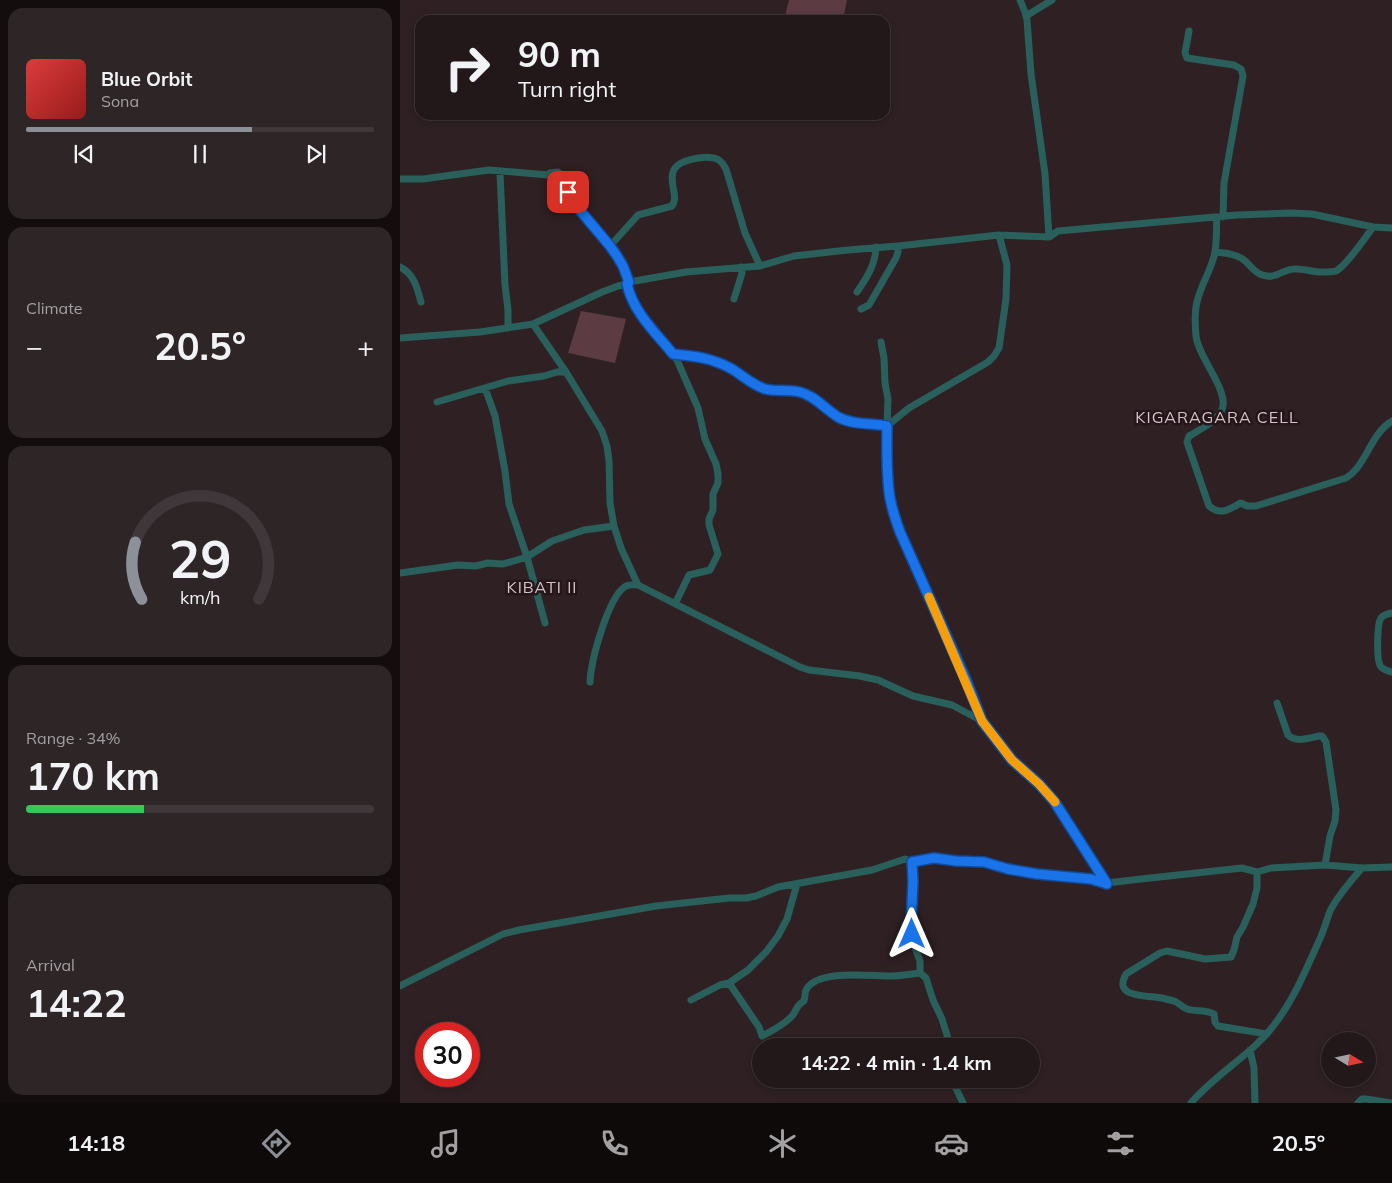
<!DOCTYPE html>
<html lang="en">
<head>
<meta charset="utf-8">
<style>
  :root { --surface:#22181a; --page:#2e2527; --text:#f1f3f6; --muted:#a2a0a2; --line:#3f3739; --accent:#8c9099 }
  body { margin:0; font-family:Mulish,sans-serif; background:var(--page); color:var(--text); height:100vh; display:flex; flex-direction:column; font-size:19px; white-space:nowrap }
  * { box-sizing:border-box; margin:0 }
  p { font-size:16px; color:var(--muted) }
  .icon { flex:none; width:28px; height:28px; fill:none; stroke:currentColor; stroke-width:2; stroke-linecap:round; stroke-linejoin:round }
  .map { position:relative; flex:1; overflow:hidden }
  .sheet { display:flex; flex-direction:column; gap:8px; padding:8px; background:#130d0e; width:400px }
  .sheet>* { flex:none }
  .top-card { position:absolute; left:15px; top:15px; width:475px; height:105px; border-radius:15px; box-shadow:0 2px 8px #0003,0 0 0 1px var(--line); background:#22181a; color:var(--text); overflow:hidden }
  .needle { width:32px; rotate:100deg }
  .controls { position:absolute; left:921px; top:1032px; display:grid; gap:10px }
  .controls a { display:grid; place-items:center; width:55px; height:55px; border-radius:50%; background:var(--surface); box-shadow:0 2px 8px #0003,0 0 0 1px var(--line); font-size:25px }
  .speed { position:absolute; left:15px; top:1022px; display:flex; gap:10px; font-size:25px; font-weight:700; text-align:center }
  .speed>* { display:grid; place-content:center; width:65px; height:65px; border-radius:50%; background:var(--surface); box-shadow:0 2px 8px #0003,0 0 0 1px var(--line); line-height:1 }
  .speed .limit { border:8px solid #d22; background:#fff; color:#111 }
  .pin { position:absolute; display:grid; place-items:center; width:42px; height:42px; color:#fff; margin:-21px; border-radius:10px; box-shadow:0 2px 8px #0006 }
  .me { position:absolute; width:55px; margin:-28px; rotate:0deg; stroke-linejoin:round; filter:drop-shadow(0 0 4px #0008) }
  .turn { display:flex; align-items:center; gap:18px; height:105px; padding:0 20px; font-size:22px }
  .turn .icon { width:65px; height:65px; stroke-width:2.5 }
  .turn b { display:block; font-size:35px; line-height:42px }
  .big { font-size:38px; font-weight:700; line-height:1.1 }
  .sheet .widget { flex:1; display:flex; flex-direction:column; justify-content:center; gap:8px; min-width:0; padding:0 18px; border-radius:15px; background:var(--page) }
  .sheet .dial { align-items:center; gap:0 }
  .dial svg { height:130px; overflow:visible; fill:none; stroke:var(--line); stroke-width:7; stroke-linecap:round; text-anchor:middle }
  .dial text { fill:var(--text); stroke:none }
  .song { display:flex; align-items:center; gap:15px }
  .cover { width:60px; height:60px; border-radius:8px; background:linear-gradient(135deg,hsl(0 70% 55%),hsl(0 70% 35%)) }
  .played { height:5px; border-radius:2px; background:linear-gradient(90deg,var(--accent) 65%,var(--line) 65%) }
  .keys { display:flex; justify-content:space-around; direction:ltr }
  .heat { display:flex; justify-content:space-between; align-items:center; font-size:28px; direction:ltr }
  .charge { height:8px; border-radius:4px; background:linear-gradient(90deg,#34c759 34%,var(--line) 0) }
  .trip { position:absolute; left:352px; top:1038px; width:288px; height:50px; border-radius:25px; background:var(--surface); box-shadow:0 2px 8px #0003,0 0 0 1px var(--line); font-weight:700; line-height:50px; text-align:center }
  .tabs { display:flex; height:80px; justify-content:space-around; align-items:center; background:#0e0a0a; color:var(--muted) }
  .tabs .icon { width:35px; height:35px }
  .tabs .current { color:var(--accent) }
  .tabs b { font-size:22px; color:var(--text) }
  main { display:flex; flex:1; min-height:0 }
  .map>svg:first-child { display:block }
  .green { fill:#5c3b43 }
  .lines { fill:none; stroke-linecap:round; stroke-linejoin:round }
  .street { stroke:#2a605b; stroke-width:7 }
  .route-casing { stroke:#114b97; stroke-width:12 }
  .route { stroke:#1a73e8; stroke-width:9 }
  .slow { stroke:#f59e0b; stroke-width:9 }
  .labels { text-anchor:middle; stroke-width:5; stroke-linejoin:round; paint-order:stroke }
  .quarter-label { font-size:16px; letter-spacing:1px; fill:#d7c3c7; stroke:#24161a }
</style>
</head>
<body>
<main>
<section class="sheet">
<div class="widget">
<div class="song"><i class="cover"></i><div><b>Blue Orbit</b><p>Sona</p></div></div>
<div class="played"></div>
<div class="keys"><svg class="icon" aria-label="previous" viewBox="0 0 24 24"><path d="M18 5L8 12l10 7zM5 5v14"/></svg><svg class="icon" aria-label="pause" viewBox="0 0 24 24"><path d="M8 5v14M16 5v14"/></svg><svg class="icon" aria-label="next" viewBox="0 0 24 24"><path d="M6 5l10 7-10 7zM19 5v14"/></svg></div>
</div>
<div class="widget"><p>Climate</p>
<div class="heat"><a>−</a><b class="big">20.5°</b><a>+</a></div>
</div>
<div class="widget dial"><svg viewBox="0 0 100 80">
<path d="M14 69A42 42 0 1 1 86 69"/>
<path d="M14 69A42 42 0 0 1 10 34" stroke="#8c9099"/>
<text x="50" y="56" font-size="32" font-weight="700">29</text>
<text x="50" y="72" font-size="11">km/h</text>
</svg></div>
<div class="widget"><p>Range · 34%</p><b class="big">170 km</b><div class="charge"></div></div>
<div class="widget"><p>Arrival</p><b class="big">14:22</b></div>
</section>
<div class="map">
<svg width="992" height="1103" viewBox="0 0 992 1103">
  <rect width="100%" height="100%" fill="#2e2023"/>
  <path class="green" d="M 389,0 L 447,0 L 443,20 L 384,20 Z
    M 181,311 L 226,319 L 215,363 L 168,353 Z"/>
  <g class="lines">
    <path class="street" d="M 620,0 L 625,12 L 627,20 L 631,74 L 645,174 L 649,237
      M 626,16 L 652,0
      M 789,31 L 785,53 L 787,58 L 834,65 L 841,69 L 843,76 L 824,183 L 823,217
      M 100,172 L 105,285 L 108,310 L 108,328
      M 0,179 L 23,179 L 89,170 L 148,175 L 150,173 L 158,172 L 165,177 L 168,192 L 177,208 L 210,246 L 223,266 L 229,282
      M 817,217 C 816,228 817,241 815,252 C 812,269 801,284 797,302 C 794,313 795,325 796,336 C 798,356 826,387 823,406 C 821,419 803,427 793,434 L 789,436 L 787,442 L 809,506 C 821,516 829,509 841,503 L 847,506 L 856,506 L 946,478 C 967,465 970,434 992,421
      M 210,246 L 238,215 L 272,206 C 279,196 269,184 273,172 C 277,159 308,154 319,160 C 323,163 324,166 326,169 L 345,233 L 360,266
      M 815,252 C 825,253 836,254 844,260 C 849,264 853,270 858,273 C 874,282 880,270 894,269 C 904,268 914,273 925,272 C 928,272 933,272 936,271 C 947,265 965,238 973,227
      M 0,267 C 14,274 17,287 21,302
      M 227,284 L 229,295 L 238,310 L 277,360 L 298,408 L 305,439 L 316,464 L 318,474 L 318,483 L 313,494 L 313,510 L 309,519 L 309,525 L 318,554 L 310,570 L 289,575 L 275,604
      M 457,292 C 466,279 476,264 476,247
      M 334,299 L 342,273 L 341,267
      M 461,309 L 469,305 L 496,258 L 498,252 L 498,246
      M 133,324 L 166,372 L 202,431 L 207,446 L 209,461 L 210,503 L 214,526 L 221,548 L 238,585 L 400,667 L 409,670 L 460,676 L 478,680 L 513,696 L 552,705 L 582,721 L 612,760 L 639,784 L 654,801 L 707,883
      M 0,338 L 80,332 L 133,324 L 202,292 L 218,286 L 227,284 L 229,282 L 286,272 L 360,266 L 394,256 L 448,250 L 498,246 L 599,235 L 649,237 L 658,231 L 837,215 L 892,213 L 912,214 L 973,227 L 992,228
      M 481,342 L 484,358 L 485,383 L 488,399 L 487,426 L 488,486 L 490,498 L 500,532 L 566,680 L 582,721
      M 273,354 C 295,356 312,358 332,369 C 343,376 353,385 365,389 C 376,392 388,389 400,392 C 415,396 425,409 438,417 C 452,425 471,423 487,426 L 509,408 L 588,362 L 594,356 L 599,348 L 606,299 L 607,265 L 599,235
      M 37,402 L 108,381 L 144,376 L 157,372 L 166,372
      M 0,573 L 58,565 L 75,566 L 88,563 L 103,564 L 127,557 L 109,504 L 105,471 L 95,416 L 85,388
      M 992,613 C 988,614 984,614 981,618 C 977,624 976,661 981,667 C 984,670 988,671 992,672
      M 145,623 L 127,557 L 152,541 L 184,530 L 214,526
      M 190,682 C 191,661 208,596 226,586 C 230,584 234,585 238,585
      M 877,703 L 888,735 C 896,743 909,738 919,736 L 922,736 L 926,742 L 936,810 L 935,821 L 930,836 L 925,865
      M 512,862 L 513,893 L 511,925 L 514,945 L 520,961 L 520,973 L 526,978 L 533,1000 L 542,1019 L 547,1035 L 549,1046
      M 857,872 L 857,888 L 853,904 L 843,927 L 837,937 L 834,950 L 831,957 L 805,959 L 767,951 L 760,953 L 726,974 C 712,999 749,995 762,998 C 766,999 770,1000 774,1001 C 779,1003 782,1007 787,1009 C 796,1012 806,1009 814,1014 L 815,1022 L 818,1026 L 867,1034
      M 329,983 L 359,1027 L 362,1036 C 372,1031 384,1025 392,1016 C 398,1009 395,1006 404,1001 C 405,998 405,992 406,990 C 417,969 470,976 489,976 C 500,976 510,974 520,973
      M 0,986 L 103,934 L 119,930 L 256,906 L 329,898 L 346,898 L 356,896 L 378,887 L 472,870 L 505,859 L 512,862 L 534,858 L 556,861 L 584,862 L 608,869 L 637,874 L 691,879 L 707,883 L 732,880 L 842,868 L 857,872 L 871,868 L 925,865 L 962,868 L 992,867
      M 291,1000 L 320,985 L 329,983 L 348,970 L 366,952 L 378,936 L 387,919 L 397,884
      M 850,1050 L 854,1068 L 855,1103
      M 554,1079 L 555,1086 L 563,1103
      M 791,1103 C 817,1072 854,1054 877,1021 C 894,998 906,970 918,943 C 923,933 926,922 930,911 C 938,895 951,881 962,868
      M 958,1103 L 962,1099 L 966,1099 L 991,1103"/>
  </g>
  <g class="lines">
    <g class="route-casing">
      <path id="route" d="M 168,192 L 178,208 L 210,246 L 217,256 L 223,266 L 229,282 L 227,284 C 233,312 256,333 273,354 C 295,356 312,358 332,369 C 343,376 353,385 365,389 C 376,392 388,389 400,392 C 415,396 425,409 438,417 C 452,425 471,423 487,426 C 487,449 486,475 490,498 C 492,509 496,521 500,532 L 566,680 L 582,721 L 612,760 L 639,784 L 654,801 L 707,884 L 691,879 L 637,874 L 608,869 L 584,862 L 556,861 L 534,858 L 512,862 L 513,881 L 511,925 L 512,934"/>
    </g>
    <use href="#route" class="route"/>
    <path class="slow" d="M 529,597 L 582,721 L 612,760 L 639,784 L 655,802"/>
  </g>
  <g class="labels">
    <g class="quarter-label">
      <text x="817" y="423">KIGARAGARA CELL</text>
      <text x="142" y="593">KIBATI II</text>
    </g>
  </g>
</svg>
<div class="controls">
<a><svg class="needle" viewBox="-14 -14 28 28"><path d="M0-13l5 13h-10z" fill="#e53935"/><path d="M0 13l5-13h-10z" fill="#a2a0a2"/></svg></a>
</div>
<div class="speed"><div class="limit">30</div></div>
<div class="pin" style="left:168px;top:192px;background:#d93025"><svg class="icon" aria-label="arrive" viewBox="0 0 24 24"><path d="M6 21V4h12l-3 4 3 4H6"/></svg></div>
<svg class="me" style="left:512px;top:934px" viewBox="-20 -20 40 40"><path d="M0-17L14 15 0 8-14 15z" fill="#1a73e8" stroke="#fff" stroke-width="4"/></svg>
<div class="trip">14:22 · 4 min · 1.4 km</div>
<div class="top-card">
<div class="turn"><svg class="icon" aria-label="right" viewBox="0 0 24 24"><path d="M7 20v-9h11M14 6l5 5-5 5"/></svg><div><b>90 m</b>Turn right</div></div>
</div>
</div>
</main>
<nav class="tabs">
<b>14:18</b>
<svg class="icon current" aria-label="directions" viewBox="0 0 24 24"><path d="M12 3l9 9-9 9-9-9zM9 14v-3h6M13 9l2 2-2 2"/></svg>
<svg class="icon" aria-label="music" viewBox="0 0 24 24"><path d="M9 18V5l10-2v13"/><circle cx="6" cy="18" r="3"/><circle cx="16" cy="16" r="3"/></svg>
<svg class="icon" aria-label="phone" viewBox="0 0 24 24"><path d="M5 4h4l2 5-3 2q2 4 5 5l2-3 5 2v4C11 20 4 13 5 4z"/></svg>
<svg class="icon" aria-label="climate" viewBox="0 0 24 24"><path d="M12 3v18M4 7l16 10M4 17L20 7"/></svg>
<svg class="icon" aria-label="car" viewBox="0 0 24 24"><path d="M5 17H2v-5l4-1 3-4h7l3 4 3 1v5h-3M9 17h6M6 11h13"/><circle cx="7" cy="17" r="2"/><circle cx="17" cy="17" r="2"/></svg>
<svg class="icon" aria-label="filters" viewBox="0 0 24 24"><path d="M4 7h16M4 17h16"/><circle cx="9" cy="7" r="2"/><circle cx="15" cy="17" r="2"/></svg>
<b>20.5°</b>
</nav>
</body>
</html>
